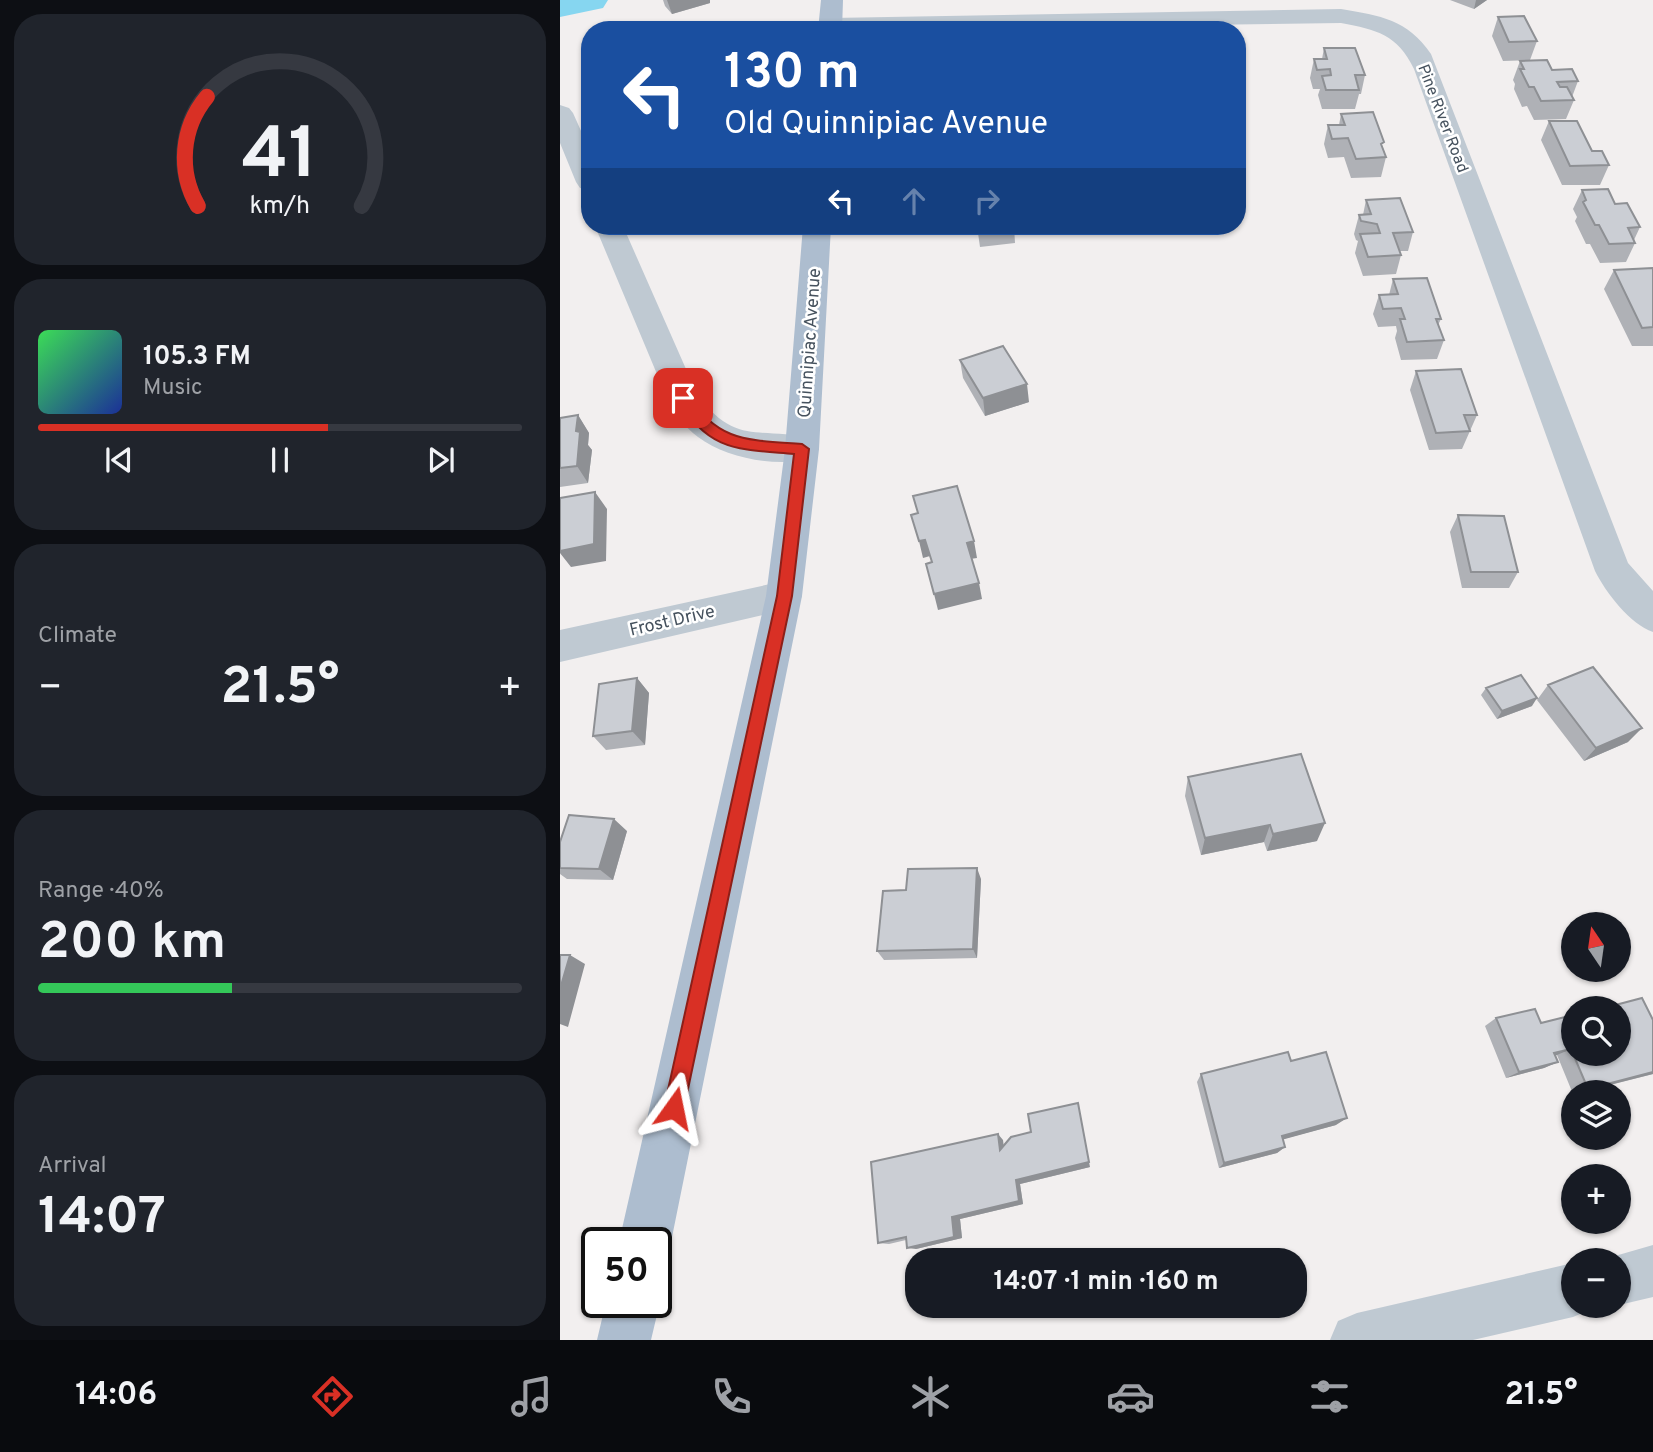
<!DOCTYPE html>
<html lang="en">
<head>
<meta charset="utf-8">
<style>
  :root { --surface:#171b24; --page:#20242c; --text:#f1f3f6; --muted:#9ea1a6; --line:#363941; --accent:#d93025 }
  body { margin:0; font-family:Overpass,sans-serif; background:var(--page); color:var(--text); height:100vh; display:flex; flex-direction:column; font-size:26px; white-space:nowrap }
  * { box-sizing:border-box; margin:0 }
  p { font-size:23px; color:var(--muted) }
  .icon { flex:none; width:38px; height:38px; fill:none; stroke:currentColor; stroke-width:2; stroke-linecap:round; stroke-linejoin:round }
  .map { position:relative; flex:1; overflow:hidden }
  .details { display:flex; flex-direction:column; gap:14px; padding:14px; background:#0d0f14; width:560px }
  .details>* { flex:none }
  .hud { position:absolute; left:21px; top:21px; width:665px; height:214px; border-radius:28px; box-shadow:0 2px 5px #0004; background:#1a4fa0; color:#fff; overflow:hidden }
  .needle { width:46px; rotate:347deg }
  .controls { position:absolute; left:1001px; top:912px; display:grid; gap:14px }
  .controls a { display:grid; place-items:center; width:70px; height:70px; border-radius:50%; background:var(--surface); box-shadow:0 2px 5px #0004; font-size:35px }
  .speed { position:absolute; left:21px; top:1227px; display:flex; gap:14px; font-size:35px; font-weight:700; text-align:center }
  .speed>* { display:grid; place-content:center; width:91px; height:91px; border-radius:50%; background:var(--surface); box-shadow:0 2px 5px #0004; line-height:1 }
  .speed .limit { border:4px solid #111; border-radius:10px; background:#fff; color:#111 }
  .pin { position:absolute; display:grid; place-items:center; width:60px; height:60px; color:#fff; margin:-30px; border-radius:14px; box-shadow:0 4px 10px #0006 }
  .me { position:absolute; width:77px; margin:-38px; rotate:12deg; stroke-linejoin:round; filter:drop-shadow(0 0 5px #0008) }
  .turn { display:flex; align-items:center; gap:24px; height:147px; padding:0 28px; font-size:32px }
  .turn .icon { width:91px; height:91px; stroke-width:2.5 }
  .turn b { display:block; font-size:49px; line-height:60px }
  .lanes { display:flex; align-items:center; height:66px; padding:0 28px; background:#0003; justify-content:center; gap:35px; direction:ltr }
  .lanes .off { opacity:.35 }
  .big { font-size:52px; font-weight:700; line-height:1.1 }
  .details .card { flex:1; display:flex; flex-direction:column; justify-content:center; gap:10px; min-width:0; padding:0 24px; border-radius:28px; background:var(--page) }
  .details .dial { align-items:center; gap:0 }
  .dial svg { height:182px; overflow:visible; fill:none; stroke:var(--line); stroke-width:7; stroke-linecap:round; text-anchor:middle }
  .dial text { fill:var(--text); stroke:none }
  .song { display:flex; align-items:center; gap:21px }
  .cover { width:84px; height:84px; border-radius:10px; background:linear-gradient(135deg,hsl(130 70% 55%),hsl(230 70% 35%)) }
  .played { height:7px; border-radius:4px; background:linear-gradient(90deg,var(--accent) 60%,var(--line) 60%) }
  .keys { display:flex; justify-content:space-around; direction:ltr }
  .heat { display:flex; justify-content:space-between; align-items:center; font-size:38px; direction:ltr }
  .charge { height:10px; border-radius:5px; background:linear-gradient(90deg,#34c759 40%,var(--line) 0) }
  .trip { position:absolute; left:345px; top:1248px; width:402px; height:70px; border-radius:28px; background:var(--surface); box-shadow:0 2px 5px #0004; font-weight:700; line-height:70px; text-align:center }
  .tabs { display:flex; height:112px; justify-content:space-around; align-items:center; background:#090b0e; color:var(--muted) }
  .tabs .icon { width:49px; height:49px }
  .tabs .selected { color:var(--accent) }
  .tabs b { font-size:32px; color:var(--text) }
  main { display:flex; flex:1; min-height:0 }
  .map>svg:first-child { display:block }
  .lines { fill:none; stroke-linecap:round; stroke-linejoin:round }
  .river { fill:#86d6f0; fill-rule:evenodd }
  .minor { fill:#bfc9d2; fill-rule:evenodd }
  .major { fill:#adbdcf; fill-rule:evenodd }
  .wall { fill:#afb1b6 }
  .shaded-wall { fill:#8e9094 }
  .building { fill:#cbced4; stroke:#8e9094; stroke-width:2 }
  .route { fill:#d93025; stroke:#8d1f18; stroke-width:2 }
  .labels { text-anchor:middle; stroke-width:5; stroke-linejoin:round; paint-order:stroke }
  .far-street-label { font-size:16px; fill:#46525e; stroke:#fff }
  .street-label { font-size:18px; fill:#46525e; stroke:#fff }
</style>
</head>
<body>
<main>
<section class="details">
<div class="card dial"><svg viewBox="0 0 100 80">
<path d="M14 69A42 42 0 1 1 86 69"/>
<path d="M14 69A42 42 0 0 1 18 21" stroke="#d93025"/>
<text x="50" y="56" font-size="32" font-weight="700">41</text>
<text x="50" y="72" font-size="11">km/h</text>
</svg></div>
<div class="card">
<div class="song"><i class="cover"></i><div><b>105.3 FM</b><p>Music</p></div></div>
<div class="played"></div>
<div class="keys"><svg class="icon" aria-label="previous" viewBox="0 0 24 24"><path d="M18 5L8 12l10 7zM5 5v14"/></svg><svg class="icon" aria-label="pause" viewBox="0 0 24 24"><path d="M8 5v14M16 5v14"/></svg><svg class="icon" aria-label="next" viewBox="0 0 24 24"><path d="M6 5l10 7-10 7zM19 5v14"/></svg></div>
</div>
<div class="card"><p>Climate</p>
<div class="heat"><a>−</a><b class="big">21.5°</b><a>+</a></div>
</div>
<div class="card"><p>Range · 40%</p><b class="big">200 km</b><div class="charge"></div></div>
<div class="card"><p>Arrival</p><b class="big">14:07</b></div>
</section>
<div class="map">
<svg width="1093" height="1340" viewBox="0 0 1093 1340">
  <rect width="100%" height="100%" fill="#f2efef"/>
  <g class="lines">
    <path class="river" d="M 0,0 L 48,0 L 43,8 L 0,17 Z"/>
    <path class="minor" d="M 781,9 C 821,16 847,19 871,54 L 1068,563 L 1093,591 L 1093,632 C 1070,624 1046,593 1035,571 L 854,69 C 837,34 817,30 781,23 L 262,30 L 258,25 L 262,20 L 270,18 Z
      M 0,105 L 9,108 L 13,113 L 30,151 L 30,190 L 20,188 L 16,182 L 0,143 Z
      M 35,226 L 63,226 L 137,394 C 177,449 201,424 254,440 L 259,449 L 254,458 C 219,468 167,459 138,437 C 124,427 115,412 107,398 Z
      M 224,581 L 237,585 L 242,596 L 237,607 L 0,662 L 0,630 Z
      M 1093,1245 L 1093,1297 L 1059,1305 L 1059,1260 L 1041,1260 Z
      M 1013,1263 L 1013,1306 L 1033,1306 L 1032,1309 L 1013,1317 L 913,1340 L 770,1340 L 778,1321 L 797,1313 Z"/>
    <path class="major" d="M 261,0 L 283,0 L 282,30 L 258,30 Z
      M 243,226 L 271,226 L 259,449 L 242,596 L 111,1242 L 103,1260 L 96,1263 L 96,1242 L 59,1242 L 206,596 L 225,449 Z
      M 96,1294 L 100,1302 L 91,1340 L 37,1340 L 46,1302 L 96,1302 Z"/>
  </g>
  <path class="wall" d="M 103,0 L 150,0 L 150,3 L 112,14 L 105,6 Z
    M 890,0 L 927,0 L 914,9 Z
    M 938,17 L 977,41 L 970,60 L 943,61 L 932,36 Z
    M 764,48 L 805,75 L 801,94 L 799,94 L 795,109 L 762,109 L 758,95 L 760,89 L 753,89 L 750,78 L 754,59 L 762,59 Z
    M 960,61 L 992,70 L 1018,81 L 1012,97 L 1014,100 L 1006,119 L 974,120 L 967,106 L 962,107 L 954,89 L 955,84 L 953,80 Z
    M 781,114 L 823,148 L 826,157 L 821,177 L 791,178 L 784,157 L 768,158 L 764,144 L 768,125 L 779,125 Z
    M 989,121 L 1032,151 L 1049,165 L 1040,185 L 1002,185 L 981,140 Z
    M 1022,190 L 1055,204 L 1080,227 L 1074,240 L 1075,243 L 1066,262 L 1040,263 L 1030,244 L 1026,244 L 1015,221 L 1017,217 L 1013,209 Z
    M 806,200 L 853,232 L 848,251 L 840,251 L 841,255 L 836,274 L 803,276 L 795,253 L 798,241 L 796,240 L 794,234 L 799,215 L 803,215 Z
    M 417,226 L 454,226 L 455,243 L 420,247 Z
    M 1093,269 L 1093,346 L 1072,346 L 1044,289 L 1054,270 Z
    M 833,279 L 881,319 L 878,325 L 884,340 L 877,359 L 841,360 L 835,338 L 837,331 L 836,326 L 818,327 L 813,314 L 819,295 L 829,295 Z
    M 400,360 L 469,402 L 425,416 L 403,378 Z
    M 856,371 L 917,415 L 902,449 L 869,450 L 850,390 Z
    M 18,415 L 29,433 L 28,445 L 32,450 L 28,483 L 0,487 L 0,418 Z
    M 898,515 L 958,572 L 949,588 L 902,588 L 890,532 Z
    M 77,678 L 89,693 L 85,745 L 46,750 L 33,736 Z
    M 988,685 L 1068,742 L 1024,761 L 977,700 Z
    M 926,688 L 972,706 L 937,719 L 921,695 Z
    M 628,777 L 757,841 L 707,851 L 704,842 L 641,855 L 625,796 Z
    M 67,831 L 53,880 L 7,879 L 0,874 L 0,842 Z
    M 421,879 L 417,958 L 324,960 L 317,951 L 346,890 Z
    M 936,1018 L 981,1023 L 1093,1020 L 1093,1074 L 1023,1092 L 1013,1092 L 1013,1094 L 997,1055 L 995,1056 L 998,1062 L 984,1068 L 946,1078 L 925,1026 Z
    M 731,1061 L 776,1125 L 723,1139 L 725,1147 L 717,1153 L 659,1168 L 637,1082 L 641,1074 Z
    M 443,1140 L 443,1146 L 530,1167 L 460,1184 L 463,1204 L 400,1219 L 402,1238 L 356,1249 L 346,1240 L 329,1244 L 318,1243 Z"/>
  <path class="shaded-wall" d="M 107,0 L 150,0 L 150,3 L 112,14 Z
    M 916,0 L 927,0 L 914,9 Z
    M 467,384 L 469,402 L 425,416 L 423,398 Z
    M 18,415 L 29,433 L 28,445 L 32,450 L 28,483 L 17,466 L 16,431 Z
    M 35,492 L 47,509 L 46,561 L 11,567 L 0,553 L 0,551 Z
    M 365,540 L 370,556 L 363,558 L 359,541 Z
    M 414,541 L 417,558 L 410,559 L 407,543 Z
    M 419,583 L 422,599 L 378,610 L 374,594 Z
    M 77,678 L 89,693 L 85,745 L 72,731 Z
    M 977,698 L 972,706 L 937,719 L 942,711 Z
    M 1082,728 L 1068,742 L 1024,761 L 1036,748 Z
    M 54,819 L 67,831 L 53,880 L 39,869 Z
    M 765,823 L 757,841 L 707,851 L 713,834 Z
    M 710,825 L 704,842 L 641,855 L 645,838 Z
    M 417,868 L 421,879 L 417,958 L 413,949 Z
    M 10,955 L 25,964 L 8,1027 L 0,1024 L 0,989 Z
    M 1011,1049 L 997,1055 L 981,1059 L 994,1053 Z
    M 998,1062 L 984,1068 L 946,1078 L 959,1072 Z
    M 1093,1072 L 1093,1074 L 1021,1092 L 1028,1089 Z
    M 787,1118 L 776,1125 L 714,1142 L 722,1136 Z
    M 438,1134 L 443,1140 L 445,1156 L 440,1150 Z
    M 725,1147 L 717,1153 L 659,1168 L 664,1163 Z
    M 529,1162 L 530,1167 L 460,1184 L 463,1204 L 400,1219 L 402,1238 L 356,1249 L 347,1248 L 392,1217 L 456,1180 Z"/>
  <path class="building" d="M 964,16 L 977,41 L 949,42 L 938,17 Z
    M 124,23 L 129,30 L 100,30 Z
    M 764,48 L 795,48 L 805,75 L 795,75 L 799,90 L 766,90 L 762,76 L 771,75 L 770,69 L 757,70 L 754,59 L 767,59 Z
    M 987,60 L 992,70 L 1012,69 L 1018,81 L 997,82 L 1000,87 L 1007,87 L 1014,100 L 981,101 L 974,87 L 969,87 L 960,69 L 964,69 L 960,61 Z
    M 813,112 L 824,142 L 821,144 L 826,157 L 796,159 L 788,138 L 772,139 L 768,125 L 785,125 L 781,114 Z
    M 989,121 L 1017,121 L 1032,151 L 1042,151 L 1049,165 L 1010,166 Z
    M 1048,189 L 1055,204 L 1067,203 L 1080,227 L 1068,228 L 1075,243 L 1049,244 L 1039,225 L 1035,225 L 1023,202 L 1026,200 L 1022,190 Z
    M 840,198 L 853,232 L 833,233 L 841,255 L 808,257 L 800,234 L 820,233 L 817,224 L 801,221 L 799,215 L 811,214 L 806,200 Z
    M 417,226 L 440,226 L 418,228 Z
    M 1093,268 L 1093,327 L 1082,328 L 1054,270 Z
    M 867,278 L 881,319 L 876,319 L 884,340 L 847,342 L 840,319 L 845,319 L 841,308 L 823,309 L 819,295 L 838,294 L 833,279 Z
    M 443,346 L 467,384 L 423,398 L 400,360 Z
    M 901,369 L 917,415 L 904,415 L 910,431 L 876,433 L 856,371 Z
    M 18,415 L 16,431 L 20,432 L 17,466 L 0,468 L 0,418 Z
    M 397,486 L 414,541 L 407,543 L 419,583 L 374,594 L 366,564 L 372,562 L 365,540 L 359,541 L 351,515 L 358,513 L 353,496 Z
    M 35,492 L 34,544 L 0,551 L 0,498 Z
    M 898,515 L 944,516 L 958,572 L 911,572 Z
    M 1033,667 L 1082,728 L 1036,748 L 988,685 Z
    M 961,675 L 977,698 L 942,711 L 926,688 Z
    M 77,678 L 72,731 L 33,736 L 39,684 Z
    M 741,754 L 765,823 L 713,834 L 710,825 L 645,838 L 628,777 Z
    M 9,815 L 54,819 L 39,869 L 0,868 L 0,842 Z
    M 417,868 L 413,949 L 317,951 L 323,891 L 346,890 L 348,869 Z
    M 0,955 L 10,955 L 0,989 Z
    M 1082,998 L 1093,1020 L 1093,1072 L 1028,1089 L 1011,1049 L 994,1053 L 998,1062 L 959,1072 L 936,1018 L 975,1009 L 981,1023 L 1013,1015 L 1013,1054 L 1059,1054 L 1059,1008 L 1044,1008 Z
    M 728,1052 L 731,1061 L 766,1052 L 787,1118 L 722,1136 L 725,1147 L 664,1163 L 641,1074 Z
    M 518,1103 L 529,1162 L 456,1180 L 459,1201 L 392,1217 L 394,1237 L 347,1248 L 346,1237 L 318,1243 L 311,1162 L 438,1134 L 440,1150 L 451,1137 L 471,1132 L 468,1114 Z"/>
  <path class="route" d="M 123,393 L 128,394 C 157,443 190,440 242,444 L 249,449 L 232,596 L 124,1108 L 121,1115 L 114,1118 L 107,1115 L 104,1108 L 217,596 L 234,454 C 178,449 148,452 117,398 Z"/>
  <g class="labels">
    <g class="far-street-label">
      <text transform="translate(884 118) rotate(69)" y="6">Pine River Road</text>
    </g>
    <g class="street-label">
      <text transform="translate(249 343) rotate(-86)" y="6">Quinnipiac Avenue</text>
      <text transform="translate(112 620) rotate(-13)" y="6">Frost Drive</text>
    </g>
  </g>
</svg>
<div class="controls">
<a><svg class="needle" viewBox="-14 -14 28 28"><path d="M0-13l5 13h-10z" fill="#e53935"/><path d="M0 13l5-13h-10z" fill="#9ea1a6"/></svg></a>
<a><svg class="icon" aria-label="search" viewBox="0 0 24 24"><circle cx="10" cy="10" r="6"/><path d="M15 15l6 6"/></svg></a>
<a><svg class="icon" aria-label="layers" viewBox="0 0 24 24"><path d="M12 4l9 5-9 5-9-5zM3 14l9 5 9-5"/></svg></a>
<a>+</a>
<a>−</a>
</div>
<div class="speed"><div class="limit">50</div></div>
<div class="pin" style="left:123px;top:398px;background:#d93025"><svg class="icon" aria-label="arrive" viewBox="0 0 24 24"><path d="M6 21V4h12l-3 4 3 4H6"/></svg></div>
<svg class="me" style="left:114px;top:1108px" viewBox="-20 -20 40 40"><path d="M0-17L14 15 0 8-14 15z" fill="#d93025" stroke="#fff" stroke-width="4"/></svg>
<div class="trip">14:07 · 1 min · 160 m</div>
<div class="hud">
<div class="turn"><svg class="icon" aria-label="left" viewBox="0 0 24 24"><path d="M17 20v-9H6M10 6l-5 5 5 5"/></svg><div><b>130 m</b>Old Quinnipiac Avenue</div></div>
<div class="lanes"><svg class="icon" aria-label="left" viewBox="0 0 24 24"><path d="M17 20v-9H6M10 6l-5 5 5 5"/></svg><svg class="icon off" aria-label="ahead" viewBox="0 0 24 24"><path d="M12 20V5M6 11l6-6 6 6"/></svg><svg class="icon off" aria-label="right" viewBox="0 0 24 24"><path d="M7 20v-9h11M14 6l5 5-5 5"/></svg></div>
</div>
</div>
</main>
<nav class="tabs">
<b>14:06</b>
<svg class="icon selected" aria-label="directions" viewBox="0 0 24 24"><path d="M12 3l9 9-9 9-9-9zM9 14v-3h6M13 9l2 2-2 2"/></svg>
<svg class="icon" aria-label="music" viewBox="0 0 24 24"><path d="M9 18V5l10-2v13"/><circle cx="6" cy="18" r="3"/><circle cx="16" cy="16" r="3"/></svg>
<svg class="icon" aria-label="phone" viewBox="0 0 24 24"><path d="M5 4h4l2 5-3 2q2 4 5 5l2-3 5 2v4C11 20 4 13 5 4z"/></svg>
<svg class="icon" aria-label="climate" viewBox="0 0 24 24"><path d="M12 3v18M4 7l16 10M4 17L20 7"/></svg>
<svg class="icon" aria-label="car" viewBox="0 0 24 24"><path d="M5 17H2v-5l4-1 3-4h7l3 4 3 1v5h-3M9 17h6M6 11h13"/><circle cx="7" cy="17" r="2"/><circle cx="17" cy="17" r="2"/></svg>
<svg class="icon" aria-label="filters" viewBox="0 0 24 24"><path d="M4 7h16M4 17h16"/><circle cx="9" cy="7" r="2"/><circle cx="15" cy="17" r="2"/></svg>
<b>21.5°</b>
</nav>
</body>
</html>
